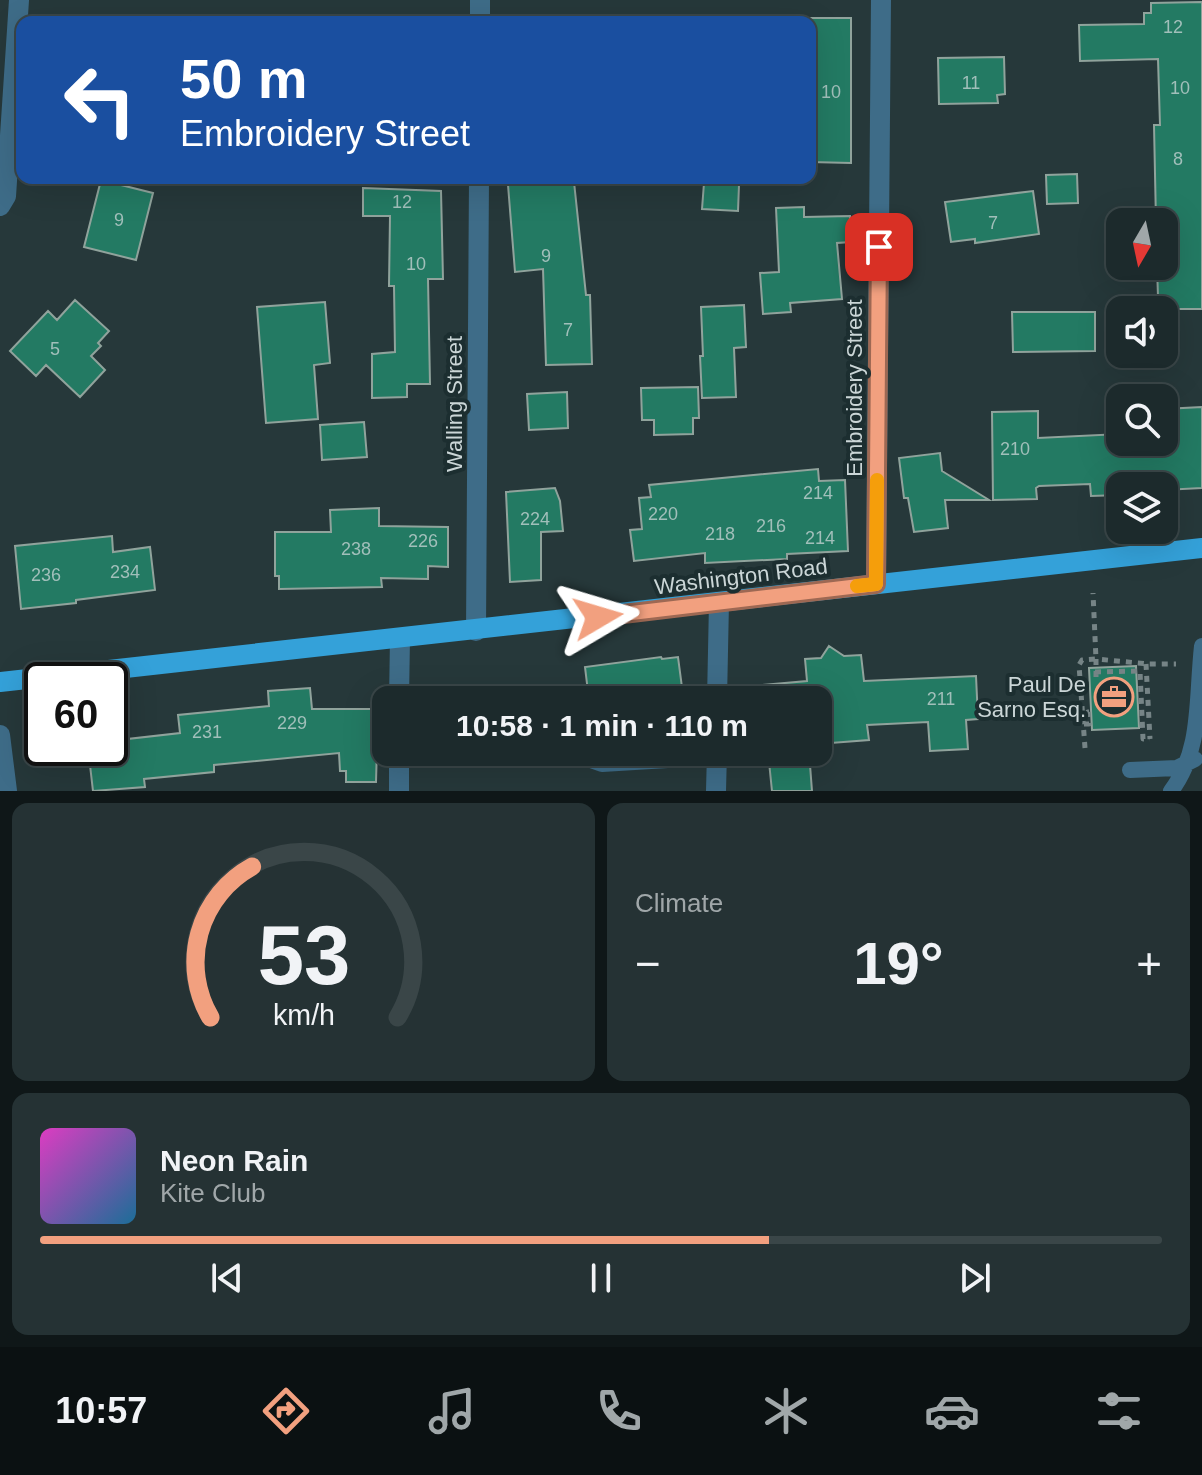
<!DOCTYPE html>
<html lang="en">
<head>
<meta charset="utf-8">
<style>
  :root { --surface:#1c2a2c; --page:#253234; --text:#f1f3f6; --muted:#a0a7a9; --line:#3a4648; --accent:#f2a07f }
  body { margin:0; font-family:Arial,sans-serif; background:var(--page); color:var(--text); height:100vh; display:flex; flex-direction:column; font-size:30px; white-space:nowrap }
  * { box-sizing:border-box; margin:0 }
  p { font-size:26px; color:var(--muted) }
  .icon { flex:none; width:44px; height:44px; fill:none; stroke:currentColor; stroke-width:2; stroke-linecap:round; stroke-linejoin:round }
  .map { position:relative; height:791px; overflow:hidden }
  .panel { display:flex; flex-direction:column; gap:12px; padding:12px; background:#0f1718; flex:1 }
  .panel>* { flex:none }
  .top-card { position:absolute; left:16px; top:16px; width:800px; height:168px; border-radius:16px; box-shadow:0 8px 32px #0002,0 0 0 2px var(--line); background:#1a4fa0; color:#fff; overflow:hidden }
  .needle { width:52px; rotate:189deg }
  .buttons { position:absolute; left:1106px; top:208px; display:grid; gap:16px }
  .buttons a { display:grid; place-items:center; width:72px; height:72px; border-radius:16px; background:var(--surface); box-shadow:0 8px 32px #0002,0 0 0 2px var(--line); font-size:40px }
  .speed { position:absolute; left:24px; top:662px; display:flex; gap:16px; font-size:40px; font-weight:700; text-align:center }
  .speed>* { display:grid; place-content:center; width:104px; height:104px; border-radius:50%; background:var(--surface); box-shadow:0 8px 32px #0002,0 0 0 2px var(--line); line-height:1 }
  .speed .limit { border:4px solid #111; border-radius:12px; background:#fff; color:#111 }
  .pin { position:absolute; display:grid; place-items:center; width:68px; height:68px; color:#fff; margin:-34px; border-radius:16px; box-shadow:0 4px 12px #0006 }
  .me { position:absolute; width:88px; margin:-44px; rotate:83deg; stroke-linejoin:round; filter:drop-shadow(0 0 6px #0008) }
  .turn { display:flex; align-items:center; gap:28px; height:168px; padding:0 32px; font-size:36px }
  .turn .icon { width:104px; height:104px; stroke-width:2.5 }
  .turn b { display:block; font-size:56px; line-height:68px }
  .big { font-size:60px; font-weight:700; line-height:1.1 }
  .panel .card { flex:1; display:flex; flex-direction:column; justify-content:center; gap:12px; min-width:0; padding:0 28px; border-radius:16px; background:var(--page) }
  .panel .dial { align-items:center; gap:0 }
  .dial svg { height:208px; overflow:visible; fill:none; stroke:var(--line); stroke-width:7; stroke-linecap:round; text-anchor:middle }
  .dial text { fill:var(--text); stroke:none }
  .song { display:flex; align-items:center; gap:24px }
  .cover { width:96px; height:96px; border-radius:12px; background:linear-gradient(135deg,hsl(310 70% 55%),hsl(200 70% 35%)) }
  .played { height:8px; border-radius:4px; background:linear-gradient(90deg,var(--accent) 65%,var(--line) 65%) }
  .keys { display:flex; justify-content:space-around; direction:ltr }
  .heat { display:flex; justify-content:space-between; align-items:center; font-size:44px; direction:ltr }
  .panel .tiles { flex:1; display:grid; gap:12px; grid-template-columns:1fr 1fr }
  .card:last-child { grid-column:span 2 }
  .trip { position:absolute; left:372px; top:686px; width:460px; height:80px; border-radius:16px; background:var(--surface); box-shadow:0 8px 32px #0002,0 0 0 2px var(--line); font-weight:700; line-height:80px; text-align:center }
  .menu { display:flex; height:128px; justify-content:space-around; align-items:center; background:#0b1112; color:var(--muted) }
  .menu .icon { width:56px; height:56px }
  .menu .on { color:var(--accent) }
  .menu b { font-size:36px; color:var(--text) }
  .map>svg:first-child { display:block }
  .building { fill:#237a63; stroke:#90a39c; stroke-width:2 }
  .lines { fill:none; stroke-linecap:round; stroke-linejoin:round }
  .path { stroke:#768486; stroke-width:5; stroke-dasharray:6 6; stroke-linecap:butt }
  .service { stroke:#3e6c88; stroke-width:16 }
  .minor { stroke:#3e6c88; stroke-width:20 }
  .primary { stroke:#34a1d9; stroke-width:20 }
  .route-casing { stroke:#9d6853; stroke-width:20 }
  .route { stroke:#f2a07f; stroke-width:14 }
  .slow { stroke:#f59e0b; stroke-width:14 }
  .labels { text-anchor:middle; stroke-width:8; stroke-linejoin:round; paint-order:stroke }
  .number-label { font-size:18px; fill:#a1bfba }
  .street-label { font-size:22px; fill:#cbd6d7; stroke:#1c2e30 }
  .poi-label { font-size:22px; fill:#cbd6d7; stroke:#1c2e30; text-anchor:end }
</style>
</head>
<body>
<div class="map">
<svg width="1202" height="791" viewBox="0 0 1202 791">
  <rect width="100%" height="100%" fill="#26383a"/>
  <path class="building" d="M 1202,2 L 1202,309 L 1167,309 L 1167,296 L 1158,297 L 1157,266 L 1164,266 L 1164,222 L 1156,222 L 1154,125 L 1160,125 L 1158,59 L 1080,61 L 1079,25 L 1144,24 L 1144,13 L 1151,13 L 1151,3 Z
    M 810,18 L 851,18 L 851,163 L 810,162 Z
    M 1004,57 L 1005,94 L 997,95 L 998,103 L 939,104 L 938,58 Z
    M 1077,174 L 1078,203 L 1047,204 L 1046,175 Z
    M 101,180 L 153,193 L 136,260 L 84,247 Z
    M 561,181 L 574,182 L 586,295 L 590,295 L 592,364 L 546,365 L 543,269 L 515,272 L 508,185 Z
    M 704,183 L 739,185 L 738,211 L 702,209 Z
    M 363,188 L 441,191 L 443,279 L 428,279 L 430,384 L 407,384 L 407,397 L 372,398 L 372,354 L 395,352 L 394,286 L 389,286 L 390,216 L 363,216 Z
    M 1033,191 L 1039,234 L 975,243 L 975,239 L 951,242 L 945,202 Z
    M 804,207 L 804,217 L 850,216 L 851,242 L 837,243 L 842,299 L 790,303 L 791,312 L 763,314 L 760,273 L 779,272 L 776,208 Z
    M 75,300 L 109,331 L 98,343 L 101,346 L 91,356 L 105,370 L 80,397 L 46,365 L 36,376 L 10,351 L 48,311 L 57,320 Z
    M 325,302 L 330,363 L 314,365 L 318,419 L 266,423 L 257,307 Z
    M 744,305 L 746,347 L 734,348 L 736,397 L 702,398 L 700,356 L 703,356 L 701,307 Z
    M 1012,312 L 1095,312 L 1095,351 L 1013,352 Z
    M 698,387 L 699,418 L 693,418 L 693,434 L 654,435 L 654,420 L 642,420 L 641,388 Z
    M 567,392 L 568,428 L 529,430 L 527,394 Z
    M 1202,407 L 1202,488 L 1164,490 L 1164,486 L 1120,486 L 1120,495 L 1091,496 L 1090,484 L 1039,486 L 1036,488 L 1037,499 L 993,500 L 992,412 L 1038,411 L 1038,438 L 1120,434 L 1120,442 L 1164,442 L 1164,409 Z
    M 364,422 L 367,457 L 322,460 L 320,425 Z
    M 940,453 L 942,471 L 989,500 L 945,500 L 948,528 L 914,532 L 908,498 L 904,498 L 899,458 Z
    M 818,469 L 819,481 L 845,480 L 848,551 L 787,554 L 787,559 L 705,563 L 705,553 L 634,561 L 630,530 L 642,529 L 639,498 L 651,497 L 649,485 Z
    M 555,488 L 560,501 L 563,531 L 541,532 L 541,580 L 510,582 L 506,492 Z
    M 379,508 L 379,526 L 448,527 L 448,567 L 428,566 L 428,579 L 381,578 L 382,587 L 279,589 L 279,576 L 275,576 L 275,532 L 331,532 L 330,510 Z
    M 112,536 L 113,552 L 150,547 L 155,590 L 76,600 L 76,603 L 21,609 L 15,546 Z
    M 829,646 L 844,656 L 861,655 L 864,681 L 976,676 L 978,719 L 966,720 L 968,749 L 930,751 L 928,722 L 867,725 L 869,740 L 818,744 L 818,700 L 763,700 L 762,685 L 807,681 L 805,659 L 821,658 Z
    M 661,657 L 662,659 L 678,657 L 683,695 L 665,696 L 666,700 L 589,700 L 585,667 Z
    M 1136,666 L 1139,728 L 1092,730 L 1089,668 Z
    M 310,688 L 312,709 L 378,709 L 376,782 L 346,782 L 346,771 L 340,771 L 339,753 L 214,765 L 214,772 L 144,779 L 145,787 L 93,791 L 88,748 L 110,748 L 110,741 L 180,733 L 178,715 L 269,706 L 268,691 Z
    M 768,752 L 809,752 L 812,791 L 772,791 Z"/>
  <g class="lines">
    <path class="path" d="M 1146,664 L 1150,739
      M 1095,672 L 1140,671 L 1143,739 L 1150,739
      M 1096,677 L 1096,659 L 1149,664 L 1176,664
      M 1084,724 L 1089,724 L 1088,712 L 1091,712
      M 1085,748 L 1079,665 L 1082,660 L 1096,659 L 1093,593"/>
    <path class="service" d="M 560,700 L 560,693
      M 579,752 L 585,758 L 602,764 L 717,757
      M 1130,770 L 1177,768 L 1195,759
      M 1171,791 C 1202,750 1196,701 1202,646"/>
    <path class="minor" d="M 480,22 L 480,0
      M 0,206 L 6,196 L 19,0
      M 876,584 L 881,0
      M 476,631 L 479,178
      M 399,700 L 400,638
      M 717,700 L 719,602
      M 0,735 L 7,791
      M 399,791 L 399,752
      M 716,791 L 717,752"/>
    <path class="primary" d="M 0,682 L 1202,548"/>
  </g>
  <g class="lines">
    <g class="route-casing">
      <path id="route" d="M 598,617 L 876,584 L 879,247"/>
    </g>
    <use href="#route" class="route"/>
    <path class="slow" d="M 857,586 L 876,584 L 877,480"/>
  </g>
  <defs>
    <g id="office-ring" transform="scale(2)"><circle r="9.5" fill="#1c2e30" stroke="#f2a07f" stroke-width="1.5"/><path d="M-6-3h4V-5.5h4V-3h4V5H-6ZM-1-4.5V-3h2v-1.5ZM-6 0V1H6V0Z" fill="#f2a07f"/></g>
  </defs>
  <g fill-rule="evenodd">
    <use href="#office-ring" x="1114" y="697"/>
  </g>
  <g class="labels">
    <g class="number-label">
      <text x="1173" y="33">12</text>
      <text x="971" y="89">11</text>
      <text x="1180" y="94">10</text>
      <text x="831" y="98">10</text>
      <text x="1178" y="165">8</text>
      <text x="402" y="208">12</text>
      <text x="119" y="226">9</text>
      <text x="993" y="229">7</text>
      <text x="546" y="262">9</text>
      <text x="416" y="270">10</text>
      <text x="568" y="336">7</text>
      <text x="55" y="355">5</text>
      <text x="1015" y="455">210</text>
      <text x="818" y="499">214</text>
      <text x="663" y="520">220</text>
      <text x="535" y="525">224</text>
      <text x="771" y="532">216</text>
      <text x="720" y="540">218</text>
      <text x="820" y="544">214</text>
      <text x="423" y="547">226</text>
      <text x="356" y="555">238</text>
      <text x="125" y="578">234</text>
      <text x="46" y="581">236</text>
      <text x="941" y="705">211</text>
      <text x="292" y="729">229</text>
      <text x="207" y="738">231</text>
    </g>
    <g class="street-label">
      <text transform="translate(854 388) rotate(-90)" y="8">Embroidery Street</text>
      <text transform="translate(454 404) rotate(-90)" y="8">Walling Street</text>
      <text transform="translate(741 576) rotate(-7)" y="8">Washington Road</text>
    </g>
    <g class="poi-label">
      <text x="1086" y="692">Paul De<tspan x="1086" dy="25">Sarno Esq.</tspan></text>
    </g>
  </g>
</svg>
<div class="buttons">
<a><svg class="needle" viewBox="-14 -14 28 28"><path d="M0-13l5 13h-10z" fill="#e53935"/><path d="M0 13l5-13h-10z" fill="#a0a7a9"/></svg></a>
<a><svg class="icon" aria-label="sound" viewBox="0 0 24 24"><path d="M4 9h4l5-4v14l-5-4H4zM17 9q2 3 0 6"/></svg></a>
<a><svg class="icon" aria-label="search" viewBox="0 0 24 24"><circle cx="10" cy="10" r="6"/><path d="M15 15l6 6"/></svg></a>
<a><svg class="icon" aria-label="layers" viewBox="0 0 24 24"><path d="M12 4l9 5-9 5-9-5zM3 14l9 5 9-5"/></svg></a>
</div>
<div class="speed"><div class="limit">60</div></div>
<div class="pin" style="left:879px;top:247px;background:#d93025"><svg class="icon" aria-label="arrive" viewBox="0 0 24 24"><path d="M6 21V4h12l-3 4 3 4H6"/></svg></div>
<svg class="me" style="left:598px;top:617px" viewBox="-20 -20 40 40"><path d="M0-17L14 15 0 8-14 15z" fill="#f2a07f" stroke="#fff" stroke-width="4"/></svg>
<div class="trip">10:58 · 1 min · 110 m</div>
<div class="top-card">
<div class="turn"><svg class="icon" aria-label="left" viewBox="0 0 24 24"><path d="M17 20v-9H6M10 6l-5 5 5 5"/></svg><div><b>50 m</b>Embroidery Street</div></div>
</div>
</div>
<section class="panel">
<div class="tiles">
<div class="card dial"><svg viewBox="0 0 100 80">
<path d="M14 69A42 42 0 1 1 86 69"/>
<path d="M14 69A42 42 0 0 1 30 11" stroke="#f2a07f"/>
<text x="50" y="56" font-size="32" font-weight="700">53</text>
<text x="50" y="72" font-size="11">km/h</text>
</svg></div>
<div class="card"><p>Climate</p>
<div class="heat"><a>−</a><b class="big">19°</b><a>+</a></div>
</div>
<div class="card">
<div class="song"><i class="cover"></i><div><b>Neon Rain</b><p>Kite Club</p></div></div>
<div class="played"></div>
<div class="keys"><svg class="icon" aria-label="previous" viewBox="0 0 24 24"><path d="M18 5L8 12l10 7zM5 5v14"/></svg><svg class="icon" aria-label="pause" viewBox="0 0 24 24"><path d="M8 5v14M16 5v14"/></svg><svg class="icon" aria-label="next" viewBox="0 0 24 24"><path d="M6 5l10 7-10 7zM19 5v14"/></svg></div>
</div>
</div>
</section>
<nav class="menu">
<b>10:57</b>
<svg class="icon on" aria-label="directions" viewBox="0 0 24 24"><path d="M12 3l9 9-9 9-9-9zM9 14v-3h6M13 9l2 2-2 2"/></svg>
<svg class="icon" aria-label="music" viewBox="0 0 24 24"><path d="M9 18V5l10-2v13"/><circle cx="6" cy="18" r="3"/><circle cx="16" cy="16" r="3"/></svg>
<svg class="icon" aria-label="phone" viewBox="0 0 24 24"><path d="M5 4h4l2 5-3 2q2 4 5 5l2-3 5 2v4C11 20 4 13 5 4z"/></svg>
<svg class="icon" aria-label="climate" viewBox="0 0 24 24"><path d="M12 3v18M4 7l16 10M4 17L20 7"/></svg>
<svg class="icon" aria-label="car" viewBox="0 0 24 24"><path d="M5 17H2v-5l4-1 3-4h7l3 4 3 1v5h-3M9 17h6M6 11h13"/><circle cx="7" cy="17" r="2"/><circle cx="17" cy="17" r="2"/></svg>
<svg class="icon" aria-label="filters" viewBox="0 0 24 24"><path d="M4 7h16M4 17h16"/><circle cx="9" cy="7" r="2"/><circle cx="15" cy="17" r="2"/></svg>
</nav>
</body>
</html>
